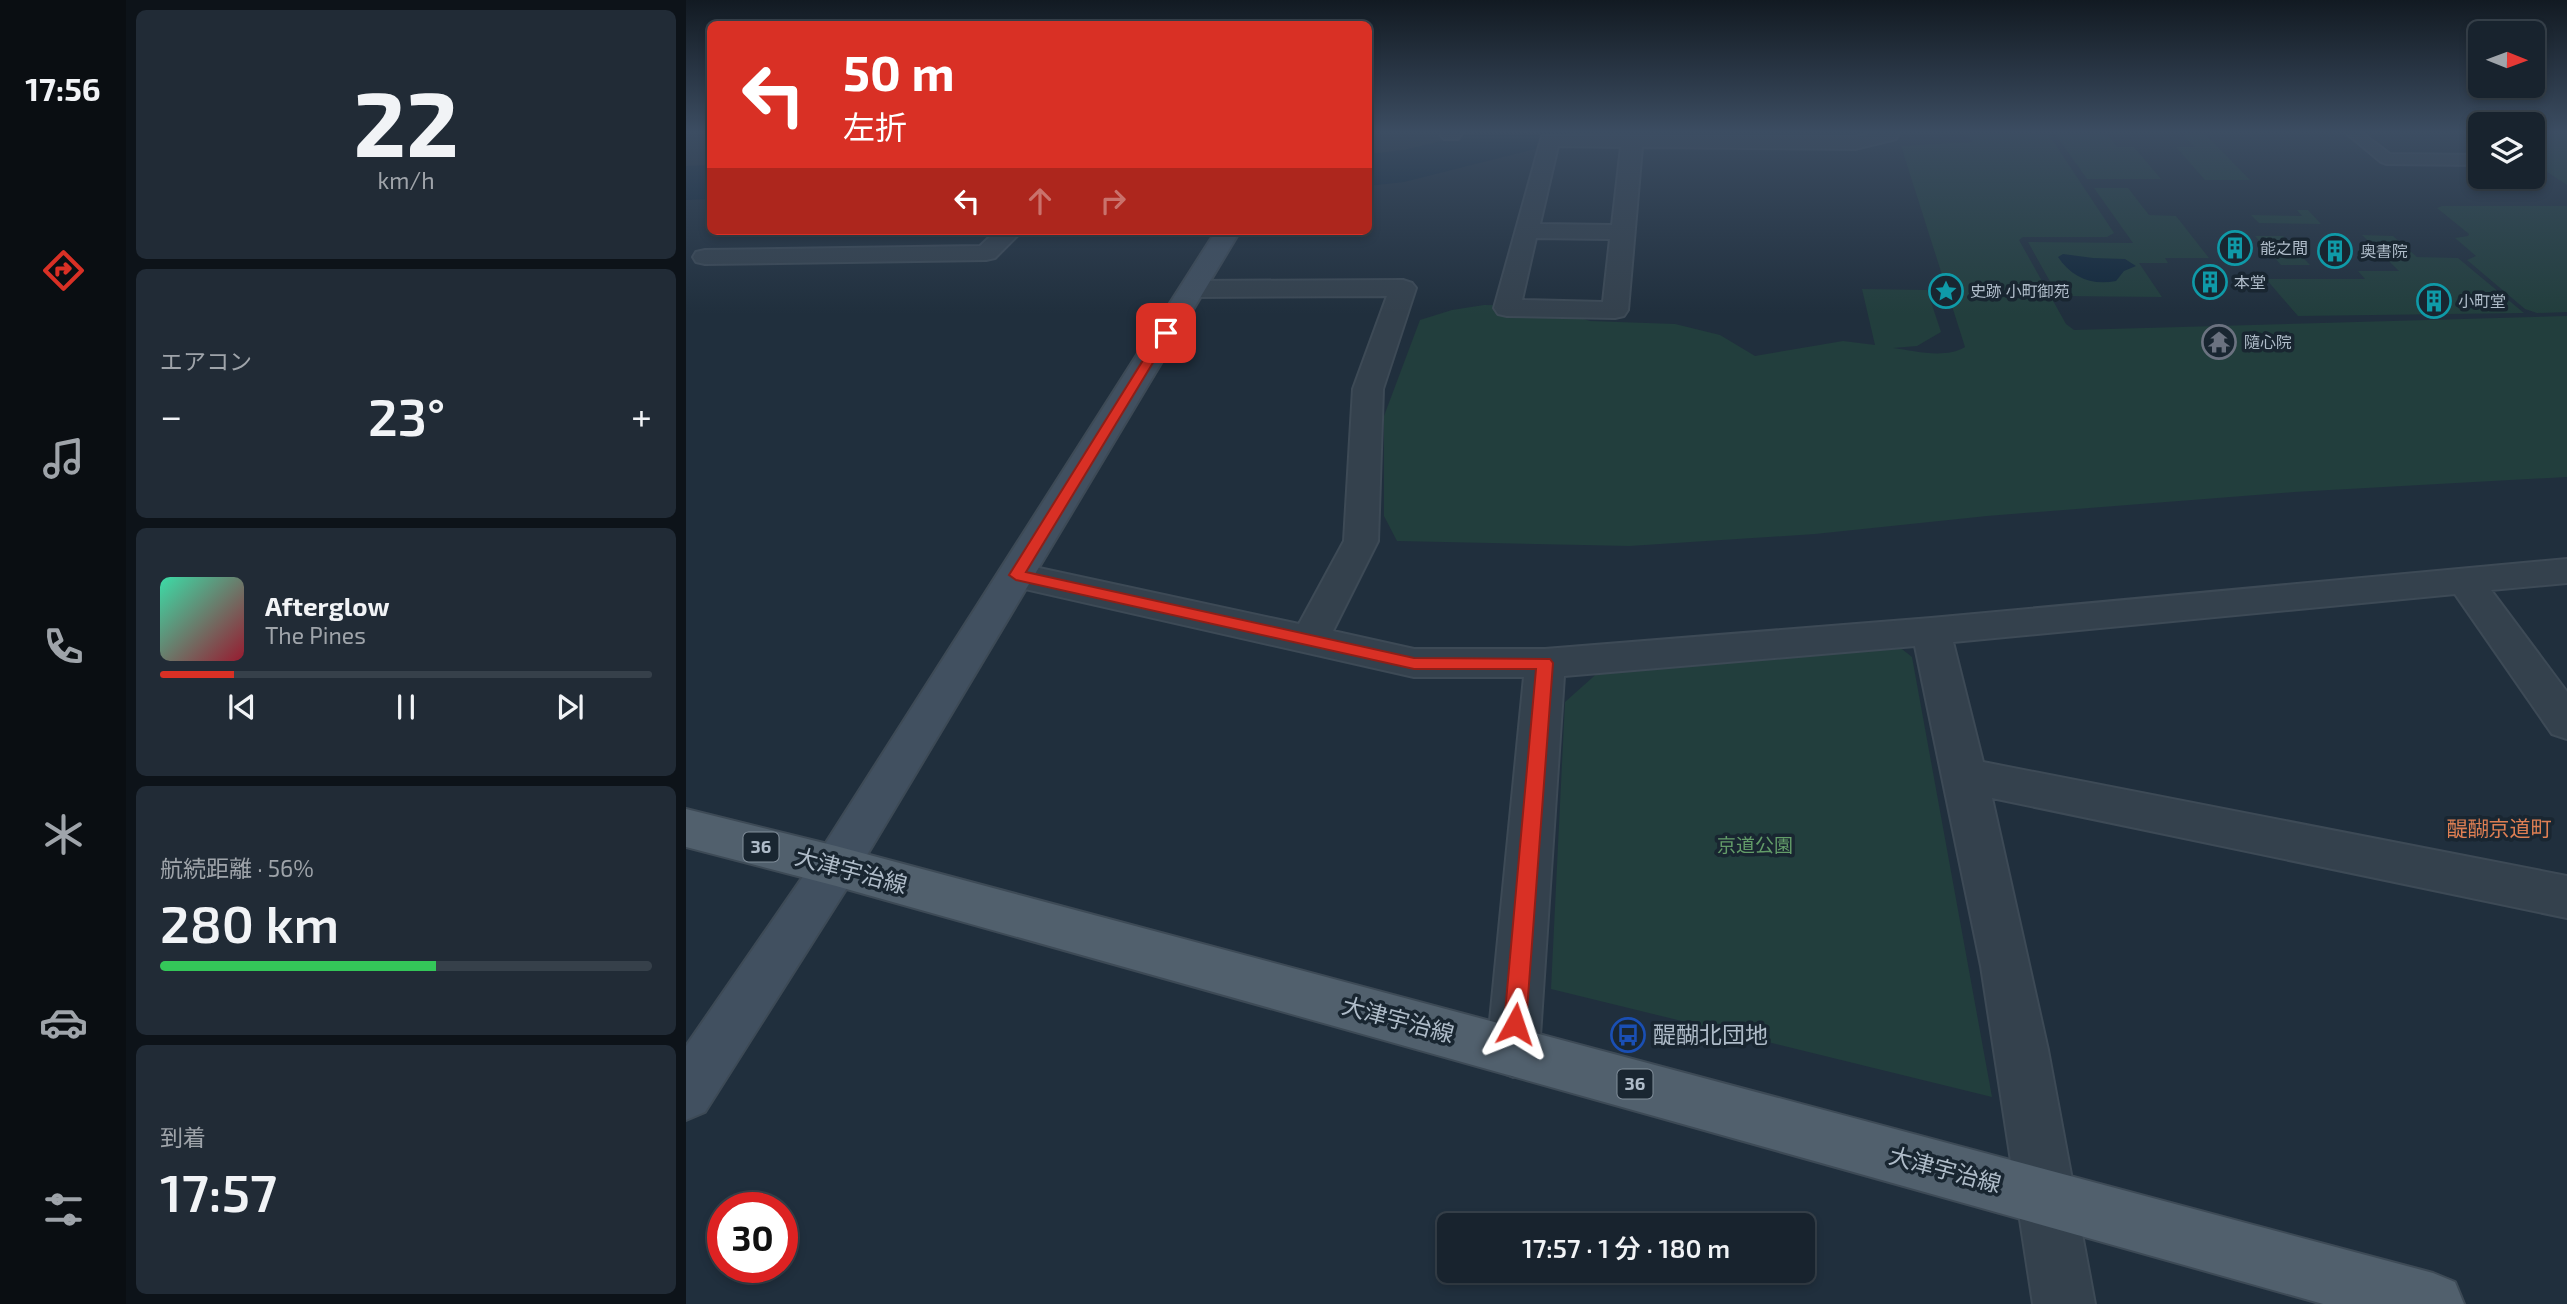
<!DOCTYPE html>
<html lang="ja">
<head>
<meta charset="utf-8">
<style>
  :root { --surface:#18232e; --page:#212b36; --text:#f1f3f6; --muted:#9fa4aa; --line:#36404a; --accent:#d93025 }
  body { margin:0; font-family:"Exo 2","Noto Sans JP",sans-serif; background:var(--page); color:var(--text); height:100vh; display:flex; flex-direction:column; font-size:26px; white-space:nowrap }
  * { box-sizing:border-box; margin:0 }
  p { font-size:23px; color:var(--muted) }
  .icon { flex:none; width:38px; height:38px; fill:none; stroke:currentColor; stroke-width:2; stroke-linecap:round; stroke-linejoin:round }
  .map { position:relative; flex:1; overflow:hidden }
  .drawer { display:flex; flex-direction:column; gap:10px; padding:10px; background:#0d1319; width:560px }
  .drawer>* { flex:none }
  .hud { position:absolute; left:21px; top:21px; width:665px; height:214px; border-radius:10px; box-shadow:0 4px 10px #0003,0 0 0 2px var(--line); background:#d93025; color:#fff; overflow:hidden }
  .needle { width:46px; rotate:91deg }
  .fabs { position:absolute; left:1782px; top:21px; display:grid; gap:14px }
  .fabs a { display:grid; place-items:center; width:77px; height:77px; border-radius:10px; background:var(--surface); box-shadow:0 4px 10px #0003,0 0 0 2px var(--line); font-size:35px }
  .speed { position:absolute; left:21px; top:1192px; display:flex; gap:14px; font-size:35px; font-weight:700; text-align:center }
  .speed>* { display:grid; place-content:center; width:91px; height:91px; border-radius:50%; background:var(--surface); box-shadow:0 4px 10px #0003,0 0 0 2px var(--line); line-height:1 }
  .speed .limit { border:10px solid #d22; background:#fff; color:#111 }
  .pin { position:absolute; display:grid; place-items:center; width:60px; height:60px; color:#fff; margin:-30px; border-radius:14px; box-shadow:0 4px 10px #0006 }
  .me { position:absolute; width:77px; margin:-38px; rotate:5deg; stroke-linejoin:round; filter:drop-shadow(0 0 5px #0008) }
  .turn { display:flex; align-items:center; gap:24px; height:147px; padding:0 21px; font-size:32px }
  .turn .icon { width:91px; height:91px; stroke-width:2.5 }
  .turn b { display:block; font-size:49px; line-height:60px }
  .lanes { display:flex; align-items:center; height:66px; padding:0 21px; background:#0003; justify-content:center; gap:35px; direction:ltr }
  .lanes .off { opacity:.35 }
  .big { font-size:52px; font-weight:600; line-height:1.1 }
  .drawer .widget { flex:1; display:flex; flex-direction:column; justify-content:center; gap:10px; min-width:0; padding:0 24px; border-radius:10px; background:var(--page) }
  .drawer .dial { align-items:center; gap:0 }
  .dial b { font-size:91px; line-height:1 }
  .song { display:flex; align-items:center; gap:21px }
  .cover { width:84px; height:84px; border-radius:10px; background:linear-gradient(135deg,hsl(160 70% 55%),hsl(350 70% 35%)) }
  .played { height:7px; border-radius:4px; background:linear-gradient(90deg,var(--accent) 15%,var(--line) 15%) }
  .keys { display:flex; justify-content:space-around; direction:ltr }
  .heat { display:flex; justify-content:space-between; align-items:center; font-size:38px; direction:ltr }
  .charge { height:10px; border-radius:5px; background:linear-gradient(90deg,#34c759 56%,var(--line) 0) }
  .trip { position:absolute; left:751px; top:1213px; width:378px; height:70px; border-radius:10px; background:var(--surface); box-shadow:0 4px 10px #0003,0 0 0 2px var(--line); font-weight:600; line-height:70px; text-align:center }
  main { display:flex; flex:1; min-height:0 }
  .tabs { display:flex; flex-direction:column; width:126px; justify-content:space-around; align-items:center; background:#0a0e12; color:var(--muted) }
  .tabs .icon { width:49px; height:49px }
  .tabs .active { color:var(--accent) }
  .tabs b { font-size:32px; color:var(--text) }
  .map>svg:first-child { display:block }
  .green { fill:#223e3d }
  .water { fill:#12283b }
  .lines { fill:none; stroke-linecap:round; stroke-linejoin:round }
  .river { fill:#12283b; fill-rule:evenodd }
  .lane-casing { stroke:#3d4a56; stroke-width:4 }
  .street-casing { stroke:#3d4a56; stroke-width:4 }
  .secondary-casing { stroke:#3d4a56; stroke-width:4 }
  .primary-casing { stroke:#3d4a56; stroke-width:4 }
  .lane { fill:#34414d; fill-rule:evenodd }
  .street { fill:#34414d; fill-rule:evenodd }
  .secondary { fill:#415060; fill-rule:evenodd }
  .primary { fill:#51606d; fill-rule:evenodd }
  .route { fill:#d93025; stroke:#8d1f18; stroke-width:2 }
  .labels { text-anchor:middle; stroke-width:7; stroke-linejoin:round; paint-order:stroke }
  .far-poi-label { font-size:16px; fill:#afbcc9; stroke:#192631; text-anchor:start }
  .shield { fill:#192631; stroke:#828f9b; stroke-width:2 }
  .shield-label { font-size:18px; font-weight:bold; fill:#afbcc9 }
  .park-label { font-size:19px; fill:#639c69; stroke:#192631 }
  .neighbourhood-label { font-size:21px; fill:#df7f53; stroke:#192631 }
  .near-street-label { font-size:23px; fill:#afbcc9; stroke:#192631 }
  .near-poi-label { font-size:23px; fill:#afbcc9; stroke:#192631; text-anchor:start }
</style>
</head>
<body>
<main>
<nav class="tabs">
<b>17:56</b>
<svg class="icon active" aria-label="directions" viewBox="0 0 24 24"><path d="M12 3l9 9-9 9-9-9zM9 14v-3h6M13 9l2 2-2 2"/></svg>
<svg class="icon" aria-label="music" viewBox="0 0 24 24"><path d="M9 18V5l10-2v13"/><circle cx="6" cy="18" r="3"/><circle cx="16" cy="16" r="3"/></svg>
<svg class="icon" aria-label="phone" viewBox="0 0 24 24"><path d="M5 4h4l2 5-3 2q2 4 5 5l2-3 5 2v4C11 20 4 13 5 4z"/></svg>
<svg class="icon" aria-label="climate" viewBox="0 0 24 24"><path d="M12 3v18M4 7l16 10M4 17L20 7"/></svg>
<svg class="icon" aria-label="car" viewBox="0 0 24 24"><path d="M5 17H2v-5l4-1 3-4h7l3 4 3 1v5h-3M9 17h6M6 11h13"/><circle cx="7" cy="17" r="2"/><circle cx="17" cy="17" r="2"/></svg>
<svg class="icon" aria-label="filters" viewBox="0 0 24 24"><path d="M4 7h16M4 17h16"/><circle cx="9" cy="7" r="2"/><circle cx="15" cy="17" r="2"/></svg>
</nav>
<section class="drawer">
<div class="widget dial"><b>22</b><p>km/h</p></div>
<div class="widget"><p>エアコン</p>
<div class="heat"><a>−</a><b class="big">23°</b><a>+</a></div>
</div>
<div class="widget">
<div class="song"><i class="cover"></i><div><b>Afterglow</b><p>The Pines</p></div></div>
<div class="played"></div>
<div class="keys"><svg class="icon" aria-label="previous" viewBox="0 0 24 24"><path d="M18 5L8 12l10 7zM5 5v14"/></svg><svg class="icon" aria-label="pause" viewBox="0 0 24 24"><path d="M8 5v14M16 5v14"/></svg><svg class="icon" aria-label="next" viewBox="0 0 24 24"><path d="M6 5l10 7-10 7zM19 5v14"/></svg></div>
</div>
<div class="widget"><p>航続距離 · 56%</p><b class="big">280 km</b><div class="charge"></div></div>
<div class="widget"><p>到着</p><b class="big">17:57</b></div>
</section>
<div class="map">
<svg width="1881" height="1304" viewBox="0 0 1881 1304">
  <rect width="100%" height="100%" fill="#202f3d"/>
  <path class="green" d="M 1280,132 L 1361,132 L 1428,233 L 1421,237 L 1337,237 L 1333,240 L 1380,324 L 1388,330 L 1881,316 L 1881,477 L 1608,492 L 1301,516 L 1129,534 L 943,546 L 711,541 L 698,516 L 698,416 L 734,320 L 766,310 L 798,305 L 856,306 L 904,321 L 989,324 L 1034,335 L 1069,356 L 1157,341 L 1189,345 L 1176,289 L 1241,290 L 1255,332 L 1231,346 L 1207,348 C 1229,351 1259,359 1279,347 L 1215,146 L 1286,142 Z
    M 1368,132 L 1419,132 L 1431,147 L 1448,147 L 1475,179 L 1401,179 Z
    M 1495,132 L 1517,132 L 1564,180 L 1519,180 L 1490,147 L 1508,147 Z
    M 1846,132 L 1881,132 L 1881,185 L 1846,162 Z
    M 1408,188 L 1442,188 L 1463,215 L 1490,216 L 1523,258 L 1479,258 L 1482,263 L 1453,263 L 1476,297 L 1372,296 L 1342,242 L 1447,243 Z
    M 1756,206 L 1881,206 L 1881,312 L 1851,313 L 1839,309 L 1781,260 L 1790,256 L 1769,238 L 1782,236 L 1783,234 L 1751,208 Z
    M 1611,210 L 1622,210 L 1635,224 L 1573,223 L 1565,215 L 1616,216 Z
    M 1676,235 L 1707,236 L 1731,257 L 1772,258 L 1838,313 L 1612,316 L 1580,279 L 1679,279 L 1672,271 L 1713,271 Z
    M 1569,236 L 1597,236 L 1624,265 L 1595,265 Z
    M 1212,646 L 1226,657 L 1306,1097 L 865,989 L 879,702 L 916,669 Z"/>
  <path class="water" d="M 1377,254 L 1407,258 L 1439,259 L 1450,266 L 1438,271 L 1430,281 C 1406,286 1385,277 1372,257 Z"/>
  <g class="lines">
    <path class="river" d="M 793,132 L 881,132 L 873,143 L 718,182 L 682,186 L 682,154 L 718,150 Z
      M 24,165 L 24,199 L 0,200 L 0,166 Z"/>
    <g class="lane-casing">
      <path id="lane" d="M 1659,132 L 1675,132 L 1704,154 L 1794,155 L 1794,165 L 1700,164 L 1695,162 Z"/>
    </g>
    <g class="street-casing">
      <path id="street" d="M 757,132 L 777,132 L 772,139 L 758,139 L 755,135 Z
        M 1191,132 L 1213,132 L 1210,139 L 1169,149 L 956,147 L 942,310 L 938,316 L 929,318 L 821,316 L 812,314 L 808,308 L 856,136 L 1169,137 ZM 872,146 L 935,147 L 926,225 L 854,224 ZM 850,238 L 924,239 L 917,302 L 836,300 Z
        M 310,231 L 336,231 L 309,258 L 300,260 L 19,264 L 10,262 L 7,257 L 10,252 L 19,250 L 294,246 Z
        M 717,280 L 726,283 L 730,288 L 697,389 L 692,541 L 647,631 L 728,649 L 859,649 L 1245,618 L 1881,559 L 1881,583 L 1805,590 L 1881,692 L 1881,739 L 1866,734 L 1769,594 L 1267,642 L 1297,762 L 1881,876 L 1881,918 L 1306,798 L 1362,1050 L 1409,1304 L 1347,1304 L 1295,966 L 1229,646 L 878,676 L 853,1051 L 846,1069 L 827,1077 L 808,1069 L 801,1051 L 838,677 L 728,677 L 330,587 L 317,583 L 312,575 L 317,567 L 330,563 L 613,624 L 658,541 L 667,389 L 701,296 L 507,297 L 498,294 L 494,289 L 498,284 L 507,281 Z"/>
    </g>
    <g class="secondary-casing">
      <path id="secondary" d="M 530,231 L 554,231 L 166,880 L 19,1112 L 0,1120 L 0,1046 L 134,852 Z"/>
    </g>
    <g class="primary-casing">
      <path id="primary" d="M 0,809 L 150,846 L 1747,1273 L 1769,1282 L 1778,1304 L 1637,1304 L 150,886 L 0,847 Z"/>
    </g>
    <use href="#lane" class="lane"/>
    <use href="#street" class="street"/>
    <use href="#secondary" class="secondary"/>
    <use href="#primary" class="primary"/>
  </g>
  <linearGradient id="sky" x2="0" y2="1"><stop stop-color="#121a22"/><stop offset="0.42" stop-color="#3c4d62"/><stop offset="1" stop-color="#3c4d62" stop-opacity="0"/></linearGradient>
  <rect width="1881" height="314" fill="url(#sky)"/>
  <path class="route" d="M 480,329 L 485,333 L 340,572 L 728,658 L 864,659 L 867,663 L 840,1024 L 837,1031 L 829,1034 L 821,1031 L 818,1024 L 850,669 L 728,669 L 330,580 L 323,575 L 474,333 Z"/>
  <defs>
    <g id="building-ring" transform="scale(1.75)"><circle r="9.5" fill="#192631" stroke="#0f9aa8" stroke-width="1.5"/><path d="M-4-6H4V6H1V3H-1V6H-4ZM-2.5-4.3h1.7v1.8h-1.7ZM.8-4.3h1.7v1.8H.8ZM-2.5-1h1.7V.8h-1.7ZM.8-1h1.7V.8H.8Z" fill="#0f9aa8"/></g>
    <g id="sight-ring" transform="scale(1.75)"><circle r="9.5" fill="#192631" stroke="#0f9aa8" stroke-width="1.5"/><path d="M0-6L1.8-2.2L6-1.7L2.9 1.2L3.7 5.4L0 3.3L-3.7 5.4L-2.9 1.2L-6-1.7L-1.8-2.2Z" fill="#0f9aa8"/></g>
    <g id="temple-ring" transform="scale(1.75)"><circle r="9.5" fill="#192631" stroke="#6b7280" stroke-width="1.5"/><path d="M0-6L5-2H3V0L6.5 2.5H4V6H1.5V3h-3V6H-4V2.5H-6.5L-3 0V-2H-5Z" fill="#6b7280"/></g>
    <g id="bus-ring" transform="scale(1.75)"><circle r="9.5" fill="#192631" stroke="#1a4fb4" stroke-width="1.5"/><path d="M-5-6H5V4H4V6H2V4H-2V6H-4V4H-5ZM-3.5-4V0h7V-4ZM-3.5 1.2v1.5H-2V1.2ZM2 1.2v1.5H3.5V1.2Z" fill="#1a4fb4"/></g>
  </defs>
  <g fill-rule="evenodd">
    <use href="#building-ring" x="1549" y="248"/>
    <use href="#building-ring" x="1649" y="251"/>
    <use href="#building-ring" x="1524" y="282"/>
    <use href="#sight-ring" x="1260" y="291"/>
    <use href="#building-ring" x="1748" y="301"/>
    <use href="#temple-ring" x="1533" y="342"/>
    <use href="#bus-ring" x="942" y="1035"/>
  </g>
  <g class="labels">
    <g class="far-poi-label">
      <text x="1574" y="254">能之間</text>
      <text x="1674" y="257">奥書院</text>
      <text x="1548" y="288">本堂</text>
      <text x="1284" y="297">史跡 小町御苑</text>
      <text x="1772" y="307">小町堂</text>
      <text x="1558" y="348">隨心院</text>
    </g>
    <g class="shield">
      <rect x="57.5" y="832.5" width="35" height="29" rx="5"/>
      <rect x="931.5" y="1069.5" width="35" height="29" rx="5"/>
    </g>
    <g class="shield-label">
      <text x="75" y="853">36</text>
      <text x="949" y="1090">36</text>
    </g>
    <g class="park-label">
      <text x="1069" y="852">京道公園</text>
    </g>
    <g class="neighbourhood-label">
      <text x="1813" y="836">醍醐京道町</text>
    </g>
    <g class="near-street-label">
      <text transform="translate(165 871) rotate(15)" y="8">大津宇治線</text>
      <text transform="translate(712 1020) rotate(15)" y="8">大津宇治線</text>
      <text transform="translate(1259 1170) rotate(15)" y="8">大津宇治線</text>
    </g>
    <g class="near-poi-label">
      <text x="967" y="1043">醍醐北団地</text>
    </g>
  </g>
</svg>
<div class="fabs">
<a><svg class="needle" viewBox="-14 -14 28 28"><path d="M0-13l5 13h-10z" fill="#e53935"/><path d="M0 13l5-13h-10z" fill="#9fa4aa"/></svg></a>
<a><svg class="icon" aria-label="layers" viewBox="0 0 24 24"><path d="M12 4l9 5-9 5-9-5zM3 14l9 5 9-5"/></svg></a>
</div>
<div class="speed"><div class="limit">30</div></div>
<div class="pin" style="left:480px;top:333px;background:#d93025"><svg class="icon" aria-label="arrive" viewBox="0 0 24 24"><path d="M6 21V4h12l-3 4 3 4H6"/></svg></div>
<svg class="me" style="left:829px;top:1024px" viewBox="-20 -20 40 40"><path d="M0-17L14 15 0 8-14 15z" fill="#d93025" stroke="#fff" stroke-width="4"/></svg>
<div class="trip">17:57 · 1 分 · 180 m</div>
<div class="hud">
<div class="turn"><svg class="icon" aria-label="left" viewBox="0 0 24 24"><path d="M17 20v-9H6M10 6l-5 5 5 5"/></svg><div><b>50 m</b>左折</div></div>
<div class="lanes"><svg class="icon" aria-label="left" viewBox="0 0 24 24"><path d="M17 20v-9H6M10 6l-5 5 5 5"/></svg><svg class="icon off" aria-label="ahead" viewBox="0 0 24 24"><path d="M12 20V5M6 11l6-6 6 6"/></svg><svg class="icon off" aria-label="right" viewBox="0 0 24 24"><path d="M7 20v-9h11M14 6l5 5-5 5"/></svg></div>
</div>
</div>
</main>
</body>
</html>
